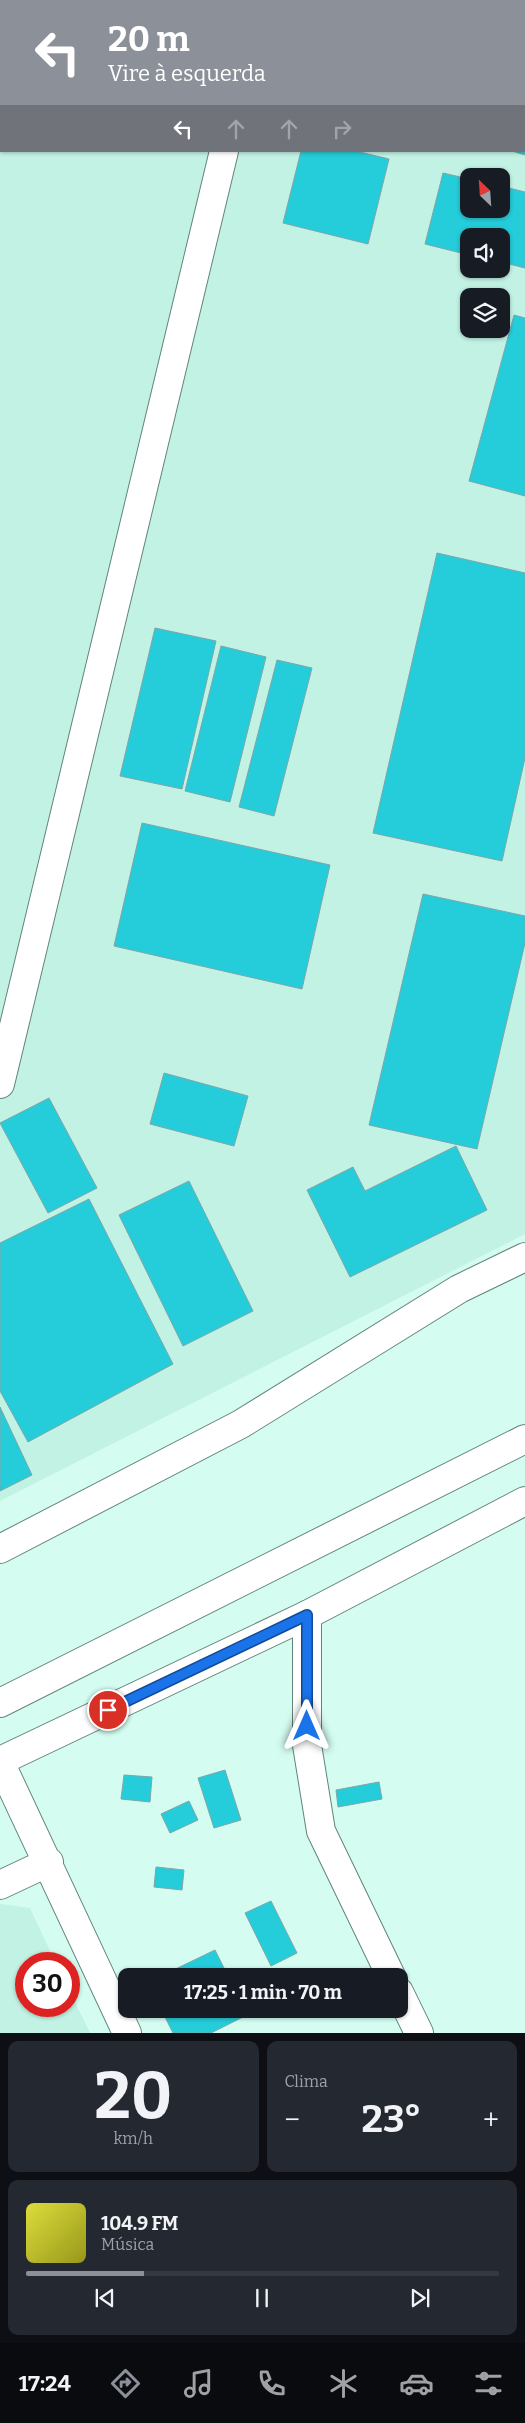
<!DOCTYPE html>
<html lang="pt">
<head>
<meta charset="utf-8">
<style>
  :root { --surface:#171b24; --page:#242831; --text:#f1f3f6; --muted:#9ea1a6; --line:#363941; --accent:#8c9099 }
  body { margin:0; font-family:Bitter,serif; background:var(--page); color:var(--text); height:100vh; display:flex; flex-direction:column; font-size:19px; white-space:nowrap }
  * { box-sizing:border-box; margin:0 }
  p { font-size:16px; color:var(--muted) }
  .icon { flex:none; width:28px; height:28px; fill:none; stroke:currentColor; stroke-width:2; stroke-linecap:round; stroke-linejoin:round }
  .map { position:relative; height:2033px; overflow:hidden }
  .details { display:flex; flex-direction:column; gap:8px; padding:8px; background:#0d0f14; flex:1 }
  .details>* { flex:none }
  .banner { position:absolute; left:0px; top:0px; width:525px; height:152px; box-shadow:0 1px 4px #0004; background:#8c9099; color:#fff; overflow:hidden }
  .needle { width:32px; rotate:335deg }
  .fabs { position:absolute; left:460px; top:168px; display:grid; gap:10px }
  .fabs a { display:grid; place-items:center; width:50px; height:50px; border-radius:10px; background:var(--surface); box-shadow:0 1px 4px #0004; font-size:25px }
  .speed { position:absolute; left:15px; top:1952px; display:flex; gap:10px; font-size:25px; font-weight:700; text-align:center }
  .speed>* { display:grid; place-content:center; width:65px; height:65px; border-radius:50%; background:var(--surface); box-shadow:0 1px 4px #0004; line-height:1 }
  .speed .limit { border:8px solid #d22; background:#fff; color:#111 }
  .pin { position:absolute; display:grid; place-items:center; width:42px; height:42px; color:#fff; margin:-21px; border:2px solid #fff; border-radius:50%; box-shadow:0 1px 5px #0007 }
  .me { position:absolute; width:55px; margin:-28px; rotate:0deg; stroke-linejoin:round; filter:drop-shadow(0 0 4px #0008) }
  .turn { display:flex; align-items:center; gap:18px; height:105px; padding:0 25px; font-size:22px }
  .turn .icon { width:65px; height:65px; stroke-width:2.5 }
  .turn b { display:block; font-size:35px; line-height:42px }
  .lanes { display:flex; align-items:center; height:48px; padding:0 25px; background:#0003; justify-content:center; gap:25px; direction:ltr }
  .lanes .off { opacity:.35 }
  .big { font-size:38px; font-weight:700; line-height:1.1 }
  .details .card { flex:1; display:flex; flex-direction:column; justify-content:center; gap:8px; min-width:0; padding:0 18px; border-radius:10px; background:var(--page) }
  .details .dial { align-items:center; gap:0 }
  .dial b { font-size:65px; line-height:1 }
  .song { display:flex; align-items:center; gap:15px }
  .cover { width:60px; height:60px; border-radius:8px; background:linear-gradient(135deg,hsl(60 70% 55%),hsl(60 70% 35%)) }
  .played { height:5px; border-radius:2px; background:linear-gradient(90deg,var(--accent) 25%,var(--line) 25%) }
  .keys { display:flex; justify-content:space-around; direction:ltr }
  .heat { display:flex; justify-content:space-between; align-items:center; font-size:28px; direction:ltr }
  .details .tiles { flex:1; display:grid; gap:8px; grid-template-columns:1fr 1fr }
  .card:last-child { grid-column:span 2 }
  .trip { position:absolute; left:118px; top:1968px; width:290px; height:50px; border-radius:10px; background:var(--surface); box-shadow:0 1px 4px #0004; font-weight:700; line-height:50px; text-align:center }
  .menu { display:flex; height:80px; justify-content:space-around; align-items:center; background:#090b0e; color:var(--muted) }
  .menu .icon { width:35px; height:35px }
  .menu .on { color:var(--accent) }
  .menu b { font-size:22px; color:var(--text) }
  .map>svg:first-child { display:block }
  .built { fill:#c1f2e4; fill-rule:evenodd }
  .building { fill:#25ccd9; stroke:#7ea6a9 }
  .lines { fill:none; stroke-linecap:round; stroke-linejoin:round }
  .minor-casing { stroke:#61857b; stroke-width:30 }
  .highway-casing { stroke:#61857b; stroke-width:30 }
  .minor { stroke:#fff; stroke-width:28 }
  .highway { stroke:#fff; stroke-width:28 }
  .route-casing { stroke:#114b97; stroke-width:12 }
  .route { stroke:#1a73e8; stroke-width:9 }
</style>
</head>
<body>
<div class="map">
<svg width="525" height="2033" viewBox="0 0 525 2033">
  <rect width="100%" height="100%" fill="#d4fcf0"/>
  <path class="built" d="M 0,0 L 525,0 L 525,1234 L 0,1501 ZM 1,1 L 524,1 L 524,151 L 1,151 ZM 469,176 L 501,176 L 501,209 L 469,209 ZM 469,236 L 501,236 L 501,269 L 469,269 ZM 469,296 L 501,296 L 501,329 L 469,329 Z
    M 0,1904 L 30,1908 L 56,1964 L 26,1964 L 26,2006 L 69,2006 L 69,1990 L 90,2033 L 0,2033 Z"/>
  <path class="building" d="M 149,0 L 189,0 L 189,1 Z
    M 436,0 L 522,0 L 435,1 Z
    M 524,52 L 525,52 L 525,155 L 512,151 L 524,151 Z
    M 301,151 L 356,151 L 389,159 L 368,244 L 283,223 Z
    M 443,173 L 469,179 L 469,209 L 501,209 L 501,186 L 525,192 L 525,268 L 501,262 L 501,236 L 469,236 L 469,255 L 425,244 Z
    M 514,315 L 525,318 L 525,496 L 469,481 Z
    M 437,553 L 525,573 L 525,758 L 502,861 L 373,833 Z
    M 155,628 L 216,641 L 182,789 L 120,776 Z
    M 221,646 L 266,657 L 230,802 L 185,791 Z
    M 277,660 L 312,668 L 274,816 L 239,807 Z
    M 142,823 L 330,865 L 302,989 L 114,946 Z
    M 423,894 L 525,916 L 525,943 L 477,1149 L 369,1125 Z
    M 164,1073 L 248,1096 L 234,1146 L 150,1124 Z
    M 49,1098 L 97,1188 L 48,1213 L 0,1123 Z
    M 456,1146 L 487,1210 L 350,1277 L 307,1190 L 353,1167 L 365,1191 Z
    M 189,1181 L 253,1311 L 183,1346 L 119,1215 Z
    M 89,1199 L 173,1364 L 28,1442 L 0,1391 L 0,1243 Z
    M 0,1407 L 32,1475 L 0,1491 Z
    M 225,1770 L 241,1820 L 214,1828 L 198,1778 Z
    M 124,1775 L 152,1777 L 150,1802 L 121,1799 Z
    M 379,1782 L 382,1799 L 338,1807 L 336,1790 Z
    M 189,1801 L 198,1820 L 170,1833 L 161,1814 Z
    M 156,1867 L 184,1870 L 182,1890 L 154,1887 Z
    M 271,1901 L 297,1953 L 271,1966 L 245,1913 Z
    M 215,1950 L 228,1976 L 161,1976 Z
    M 161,2009 L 244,2009 L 247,2015 L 211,2033 L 173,2033 Z"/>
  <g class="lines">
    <g class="minor-casing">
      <path id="minor" d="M 261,1 L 261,0
        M 0,1084 L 224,151
        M 0,1549 L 241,1424 L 459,1289 L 525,1257
        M 307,1615 L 307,1745 L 321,1831 L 391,1976
        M 0,1762 L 127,2033
        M 0,1885 L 49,1862
        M 399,1992 L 419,2033"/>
    </g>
    <g class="highway-casing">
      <path id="highway" d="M 0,1703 L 525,1439
        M 0,1761 L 307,1615 L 525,1501"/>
    </g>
    <use href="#minor" class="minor"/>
    <use href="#highway" class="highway"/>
  </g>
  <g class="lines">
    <g class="route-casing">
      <path id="route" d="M 108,1710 L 307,1615 L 307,1726"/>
    </g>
    <use href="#route" class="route"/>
  </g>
</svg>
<div class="fabs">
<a><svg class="needle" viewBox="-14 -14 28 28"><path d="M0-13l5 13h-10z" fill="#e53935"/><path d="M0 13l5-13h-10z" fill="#9ea1a6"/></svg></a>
<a><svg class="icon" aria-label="sound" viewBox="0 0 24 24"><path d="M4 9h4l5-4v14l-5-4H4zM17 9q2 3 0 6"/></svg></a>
<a><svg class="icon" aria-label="layers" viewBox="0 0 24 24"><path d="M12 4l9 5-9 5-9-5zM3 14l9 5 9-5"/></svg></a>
</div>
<div class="speed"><div class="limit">30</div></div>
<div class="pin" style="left:108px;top:1710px;background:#d93025"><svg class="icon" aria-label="arrive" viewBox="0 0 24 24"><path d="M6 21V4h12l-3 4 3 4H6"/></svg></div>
<svg class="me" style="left:307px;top:1726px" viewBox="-20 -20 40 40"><path d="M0-17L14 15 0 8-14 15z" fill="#1a73e8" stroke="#fff" stroke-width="4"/></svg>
<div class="trip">17:25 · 1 min · 70 m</div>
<div class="banner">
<div class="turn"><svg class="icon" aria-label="left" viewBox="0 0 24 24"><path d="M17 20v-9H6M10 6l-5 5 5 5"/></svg><div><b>20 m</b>Vire à esquerda</div></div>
<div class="lanes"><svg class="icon" aria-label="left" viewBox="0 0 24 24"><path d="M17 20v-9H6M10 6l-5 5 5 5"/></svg><svg class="icon off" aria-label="ahead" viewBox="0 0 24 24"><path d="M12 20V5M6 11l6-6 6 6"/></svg><svg class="icon off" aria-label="ahead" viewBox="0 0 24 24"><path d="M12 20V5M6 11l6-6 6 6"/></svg><svg class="icon off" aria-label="right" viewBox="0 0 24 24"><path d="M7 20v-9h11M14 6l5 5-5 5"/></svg></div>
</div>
</div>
<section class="details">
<div class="tiles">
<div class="card dial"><b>20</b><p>km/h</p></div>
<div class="card"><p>Clima</p>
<div class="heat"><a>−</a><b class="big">23°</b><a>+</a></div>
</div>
<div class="card">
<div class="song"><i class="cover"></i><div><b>104.9 FM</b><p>Música</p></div></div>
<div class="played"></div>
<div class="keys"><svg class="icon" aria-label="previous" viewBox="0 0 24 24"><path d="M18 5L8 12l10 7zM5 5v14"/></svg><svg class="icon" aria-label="pause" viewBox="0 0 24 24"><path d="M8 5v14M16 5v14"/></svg><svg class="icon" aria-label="next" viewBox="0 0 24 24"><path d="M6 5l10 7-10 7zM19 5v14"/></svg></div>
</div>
</div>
</section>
<nav class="menu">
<b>17:24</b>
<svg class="icon on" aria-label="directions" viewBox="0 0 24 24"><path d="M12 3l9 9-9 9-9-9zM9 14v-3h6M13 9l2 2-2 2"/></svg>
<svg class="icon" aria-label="music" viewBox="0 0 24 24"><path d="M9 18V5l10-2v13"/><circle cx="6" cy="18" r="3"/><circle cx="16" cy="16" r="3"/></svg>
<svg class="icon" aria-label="phone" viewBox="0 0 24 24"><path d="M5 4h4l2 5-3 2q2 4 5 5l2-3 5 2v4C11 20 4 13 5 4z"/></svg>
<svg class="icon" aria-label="climate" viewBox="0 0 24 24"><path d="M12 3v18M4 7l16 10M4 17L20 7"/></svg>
<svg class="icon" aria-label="car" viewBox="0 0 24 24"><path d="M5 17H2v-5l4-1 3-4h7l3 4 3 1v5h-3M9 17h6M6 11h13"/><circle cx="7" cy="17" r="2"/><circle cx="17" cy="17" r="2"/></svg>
<svg class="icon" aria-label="filters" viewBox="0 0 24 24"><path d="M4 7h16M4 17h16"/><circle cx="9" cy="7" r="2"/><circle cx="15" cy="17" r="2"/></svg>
</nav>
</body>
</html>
